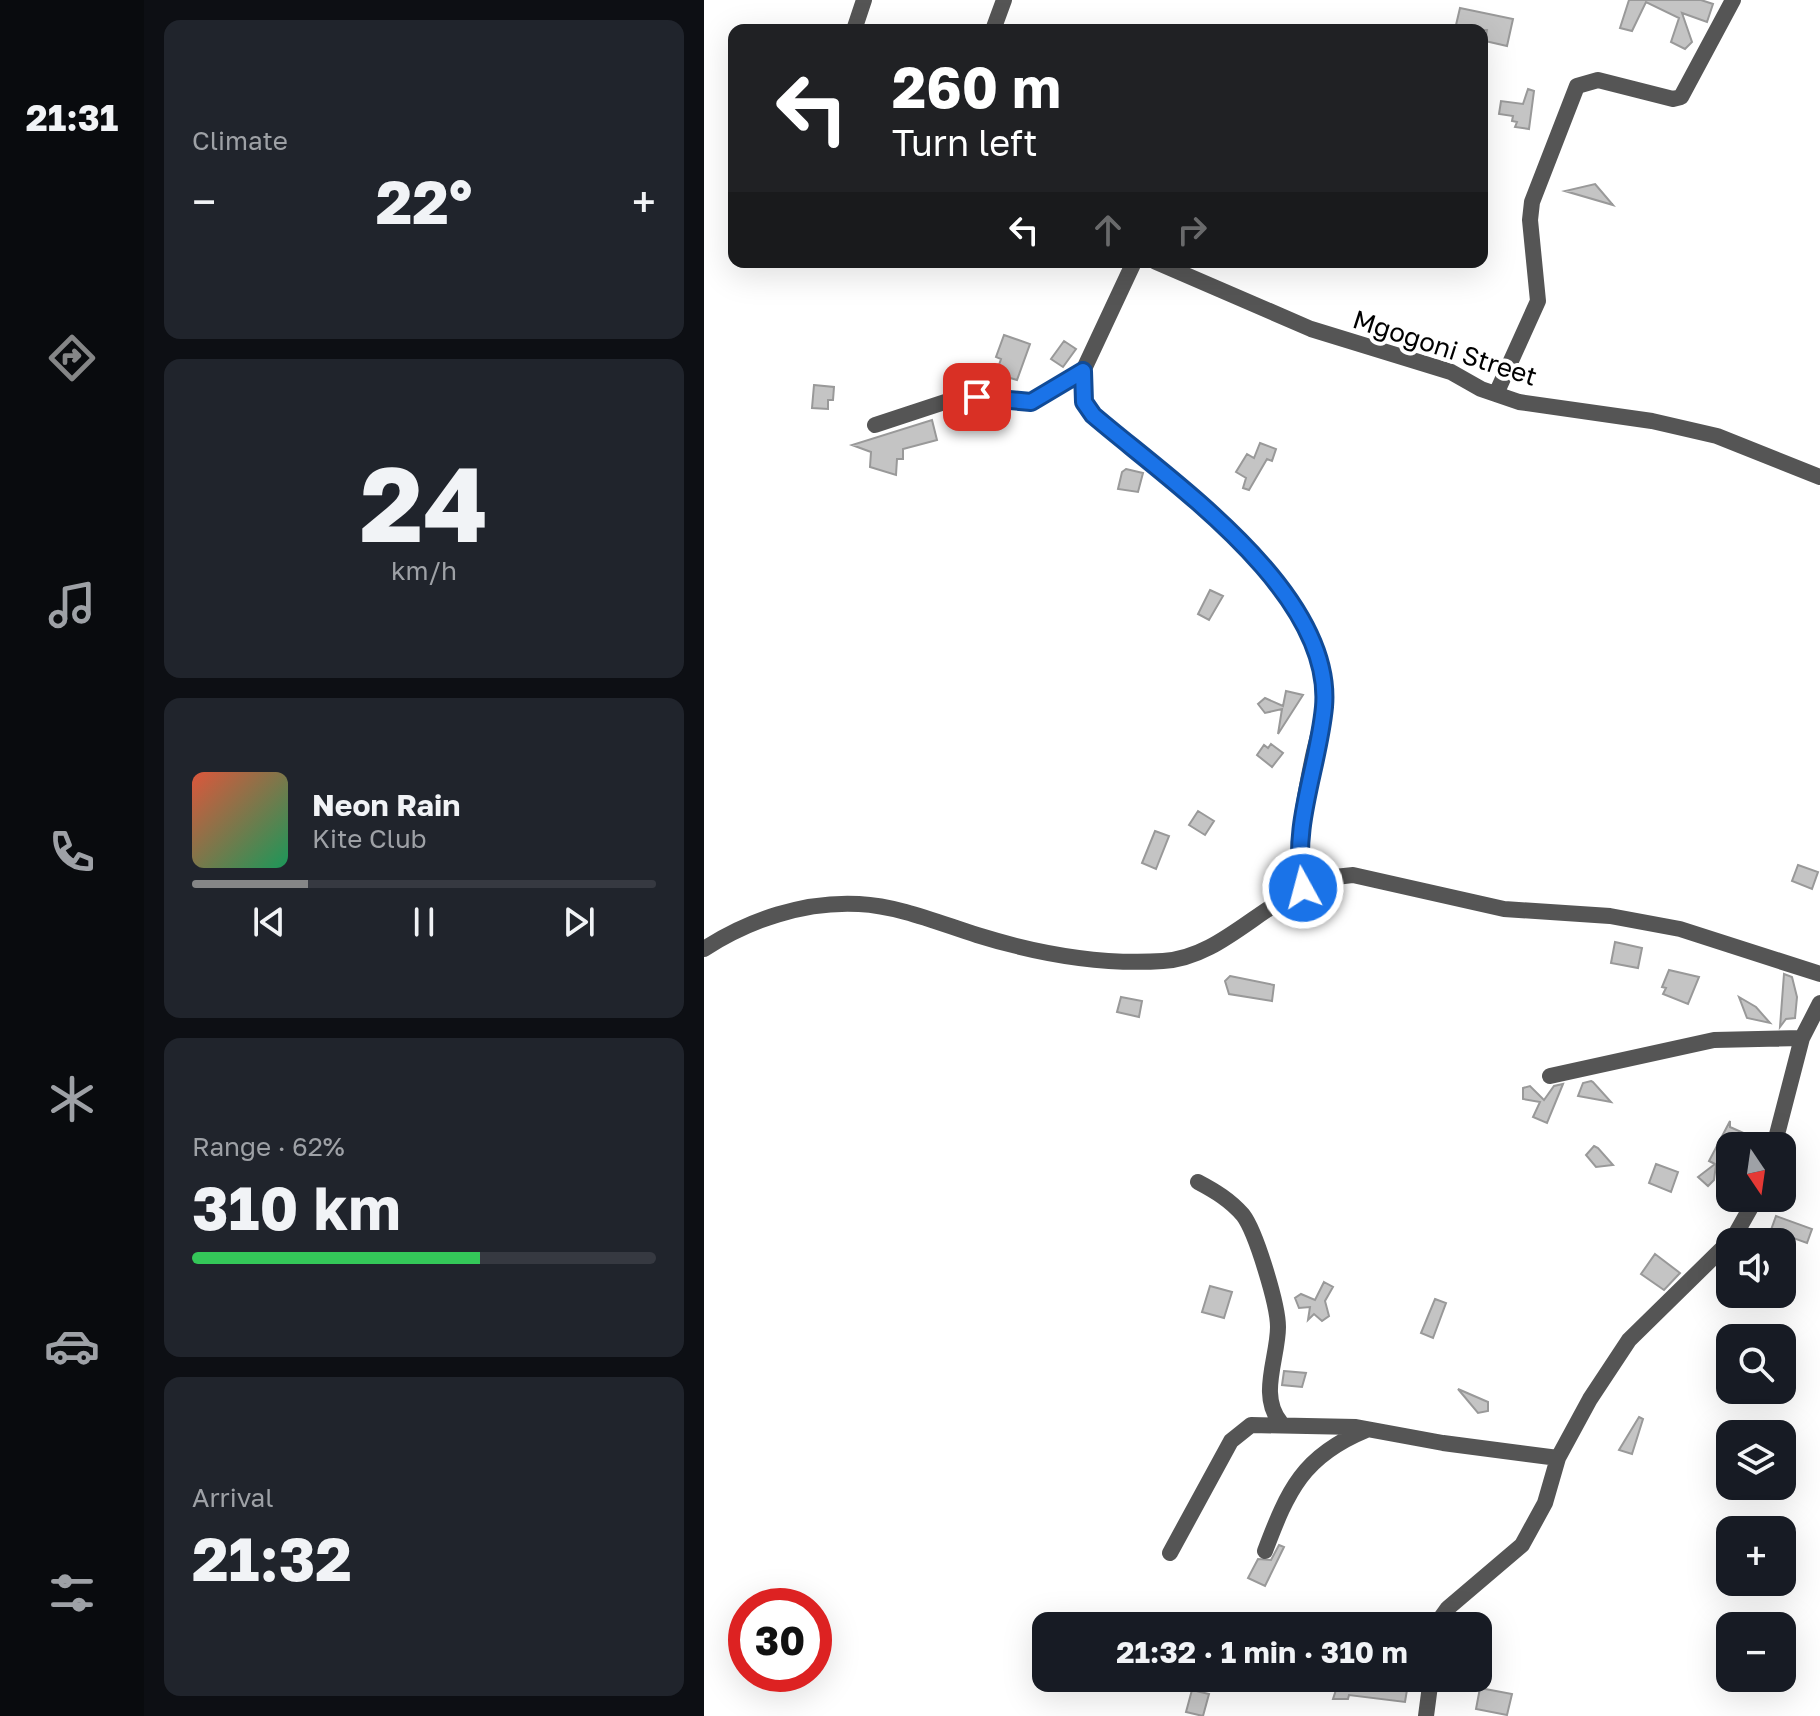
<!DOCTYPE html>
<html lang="en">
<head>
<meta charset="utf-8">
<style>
  :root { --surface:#171b24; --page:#20242c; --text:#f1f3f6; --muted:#9ea1a6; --line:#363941; --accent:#858687 }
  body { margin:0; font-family:"Golos Text",sans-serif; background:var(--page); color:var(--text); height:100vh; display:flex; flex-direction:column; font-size:30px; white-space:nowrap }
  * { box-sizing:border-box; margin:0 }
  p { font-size:26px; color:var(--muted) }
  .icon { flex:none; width:44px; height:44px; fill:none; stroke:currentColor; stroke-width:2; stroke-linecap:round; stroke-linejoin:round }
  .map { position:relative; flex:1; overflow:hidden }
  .side { display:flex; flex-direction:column; gap:20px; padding:20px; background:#0d0f14; width:560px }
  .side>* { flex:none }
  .hud { position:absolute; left:24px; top:24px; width:760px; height:244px; border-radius:16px; box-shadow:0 8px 32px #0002; background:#202124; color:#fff; overflow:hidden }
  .needle { width:52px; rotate:167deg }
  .fabs { position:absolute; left:1012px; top:1132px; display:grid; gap:16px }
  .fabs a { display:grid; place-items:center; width:80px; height:80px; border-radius:16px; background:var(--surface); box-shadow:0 8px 32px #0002; font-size:40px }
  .speed { position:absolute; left:24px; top:1588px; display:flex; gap:16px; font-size:40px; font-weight:700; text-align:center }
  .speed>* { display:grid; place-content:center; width:104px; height:104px; border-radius:50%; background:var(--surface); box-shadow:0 8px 32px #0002; line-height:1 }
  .speed .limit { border:12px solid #d22; background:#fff; color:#111 }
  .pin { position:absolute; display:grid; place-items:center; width:68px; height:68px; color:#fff; margin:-34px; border-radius:16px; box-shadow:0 4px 12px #0006 }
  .me { position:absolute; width:88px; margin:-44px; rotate:353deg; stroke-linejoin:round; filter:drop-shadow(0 0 6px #0008) }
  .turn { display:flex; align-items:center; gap:28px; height:168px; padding:0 32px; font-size:36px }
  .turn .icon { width:104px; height:104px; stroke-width:2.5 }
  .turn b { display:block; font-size:56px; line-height:68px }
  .lanes { display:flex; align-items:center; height:76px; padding:0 32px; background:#0003; justify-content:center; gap:40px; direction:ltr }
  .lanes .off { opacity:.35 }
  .big { font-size:60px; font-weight:700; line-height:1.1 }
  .side .tile { flex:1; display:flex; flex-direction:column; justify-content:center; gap:12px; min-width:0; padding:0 28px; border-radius:16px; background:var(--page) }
  .side .dial { align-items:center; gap:0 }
  .dial b { font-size:104px; line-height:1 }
  .song { display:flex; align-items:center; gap:24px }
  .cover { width:96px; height:96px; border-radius:12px; background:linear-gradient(135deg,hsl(10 70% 55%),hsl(150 70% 35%)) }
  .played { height:8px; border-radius:4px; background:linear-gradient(90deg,var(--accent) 25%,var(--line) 25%) }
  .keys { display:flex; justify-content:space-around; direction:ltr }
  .heat { display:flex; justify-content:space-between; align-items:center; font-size:44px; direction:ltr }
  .charge { height:12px; border-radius:6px; background:linear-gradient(90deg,#34c759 62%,var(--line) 0) }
  .trip { position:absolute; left:328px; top:1612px; width:460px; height:80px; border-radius:16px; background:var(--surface); box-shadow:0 8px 32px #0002; font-weight:700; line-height:80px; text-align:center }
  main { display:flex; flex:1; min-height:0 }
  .tabs { display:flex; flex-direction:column; width:144px; justify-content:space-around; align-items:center; background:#090b0e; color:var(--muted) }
  .tabs .icon { width:56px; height:56px }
  .tabs .selected { color:var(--accent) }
  .tabs b { font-size:36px; color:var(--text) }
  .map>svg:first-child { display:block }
  .building { fill:#c4c4c4; stroke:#999; stroke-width:2 }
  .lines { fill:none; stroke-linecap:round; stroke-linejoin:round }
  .street { stroke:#555; stroke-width:16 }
  .route-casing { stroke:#114b97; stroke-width:20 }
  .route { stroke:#1a73e8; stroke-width:14 }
  .labels { text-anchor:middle; stroke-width:8; stroke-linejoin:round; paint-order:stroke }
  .street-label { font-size:26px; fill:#000; stroke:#fff }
</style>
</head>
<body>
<main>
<nav class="tabs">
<b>21:31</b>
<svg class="icon selected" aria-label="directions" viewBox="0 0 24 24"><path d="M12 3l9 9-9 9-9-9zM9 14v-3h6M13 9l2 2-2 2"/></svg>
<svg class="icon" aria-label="music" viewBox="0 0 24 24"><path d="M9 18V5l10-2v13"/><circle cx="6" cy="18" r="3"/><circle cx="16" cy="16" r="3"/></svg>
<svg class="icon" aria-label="phone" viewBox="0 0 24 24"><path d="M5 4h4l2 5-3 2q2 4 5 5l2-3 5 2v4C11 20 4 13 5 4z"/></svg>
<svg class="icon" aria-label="climate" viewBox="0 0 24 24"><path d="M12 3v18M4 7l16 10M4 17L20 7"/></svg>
<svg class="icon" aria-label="car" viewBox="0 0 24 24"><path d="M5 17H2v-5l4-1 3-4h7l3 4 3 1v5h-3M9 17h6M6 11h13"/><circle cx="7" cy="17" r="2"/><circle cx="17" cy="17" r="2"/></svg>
<svg class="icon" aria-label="filters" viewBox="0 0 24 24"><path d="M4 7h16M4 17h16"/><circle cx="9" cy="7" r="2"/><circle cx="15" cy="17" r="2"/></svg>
</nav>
<section class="side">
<div class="tile"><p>Climate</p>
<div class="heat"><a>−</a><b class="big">22°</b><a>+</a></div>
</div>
<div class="tile dial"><b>24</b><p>km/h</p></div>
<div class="tile">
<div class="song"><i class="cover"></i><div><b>Neon Rain</b><p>Kite Club</p></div></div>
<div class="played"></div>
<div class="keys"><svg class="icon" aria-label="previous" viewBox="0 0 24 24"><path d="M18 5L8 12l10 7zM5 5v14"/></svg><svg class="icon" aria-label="pause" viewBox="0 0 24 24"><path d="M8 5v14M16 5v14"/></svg><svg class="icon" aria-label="next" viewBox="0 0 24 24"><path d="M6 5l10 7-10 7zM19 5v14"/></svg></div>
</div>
<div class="tile"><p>Range · 62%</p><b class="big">310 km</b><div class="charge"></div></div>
<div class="tile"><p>Arrival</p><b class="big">21:32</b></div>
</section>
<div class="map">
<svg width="1116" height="1716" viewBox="0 0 1116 1716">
  <rect width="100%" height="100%" fill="#fff"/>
  <path class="building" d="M 925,0 L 997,0 L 1009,4 L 1003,22 L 978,13 L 988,42 L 981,49 L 967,42 L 975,18 L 942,2 L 928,31 L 916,28 Z
    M 756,8 L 809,19 L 803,46 L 781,41 L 783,30 L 762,30 L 752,25 Z
    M 824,89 L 830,91 L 825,129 L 811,127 L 813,122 L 808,121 L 809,116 L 795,114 L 797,101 L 819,104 Z
    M 891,184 L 909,205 L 861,191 Z
    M 300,335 L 326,344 L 313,380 L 296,375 L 299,367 L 295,365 L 297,359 L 292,357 Z
    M 360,341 L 372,349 L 359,367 L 347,359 Z
    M 110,385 L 130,387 L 129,400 L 124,400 L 124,409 L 108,408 Z
    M 228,420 L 233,440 L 199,449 L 199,459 L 193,459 L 192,475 L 166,467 L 167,452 L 148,445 Z
    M 556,443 L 572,449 L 568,461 L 563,459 L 545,490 L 539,488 L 542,478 L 532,472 L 543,454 L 550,458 Z
    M 422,469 L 439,473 L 434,492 L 414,489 L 418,472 Z
    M 506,590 L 519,596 L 505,620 L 494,614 Z
    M 582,691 L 599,695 L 574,734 L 578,709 L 561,713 L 554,704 L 561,698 L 579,706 Z
    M 567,744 L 579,753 L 568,767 L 553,755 L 560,745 L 564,748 Z
    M 494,811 L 510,821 L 501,835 L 485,825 Z
    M 451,831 L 465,836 L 452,869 L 438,863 Z
    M 1094,865 L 1114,872 L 1108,889 L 1088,881 Z
    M 911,942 L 938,948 L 934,968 L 907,963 Z
    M 965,970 L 995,977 L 984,1004 L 959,994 L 962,988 L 958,987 Z
    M 1080,974 L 1088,977 L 1093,997 L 1091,1018 L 1082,1019 L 1076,1027 Z
    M 526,976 L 570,985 L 568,1001 L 525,994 L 521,981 Z
    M 417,997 L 438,1001 L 435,1017 L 413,1012 Z
    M 1035,997 L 1052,1007 L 1066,1023 L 1043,1018 Z
    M 887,1081 L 889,1082 L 907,1102 L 874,1096 L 879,1083 Z
    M 859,1084 L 843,1123 L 829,1117 L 836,1102 L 819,1099 L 819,1088 L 826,1086 L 840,1100 L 850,1086 Z
    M 1026,1121 L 1026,1127 L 1044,1135 L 1038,1146 L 1026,1146 L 1026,1172 L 1012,1165 L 1010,1180 L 1004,1186 L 994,1177 L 1011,1164 L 1005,1161 Z
    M 890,1146 L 894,1148 L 909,1165 L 892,1167 L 882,1155 Z
    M 952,1164 L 974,1172 L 967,1192 L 945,1183 Z
    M 1072,1216 L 1108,1229 L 1103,1243 L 1067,1230 Z
    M 951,1254 L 976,1273 L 960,1290 L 937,1274 Z
    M 620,1282 L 629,1287 L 621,1301 L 625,1316 L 618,1321 L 610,1314 L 604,1320 L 606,1307 L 595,1308 L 591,1298 L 597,1294 L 611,1300 Z
    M 506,1286 L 528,1292 L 520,1318 L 498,1312 Z
    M 731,1299 L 742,1303 L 729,1338 L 717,1333 Z
    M 580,1371 L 602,1373 L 598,1387 L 578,1385 Z
    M 754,1389 L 784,1402 L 784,1411 L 774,1413 Z
    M 935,1417 L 939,1419 L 928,1454 L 915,1450 Z
    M 575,1545 L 580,1547 L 561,1586 L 544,1578 L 554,1559 L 567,1560 Z
    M 636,1678 L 663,1683 L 664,1678 L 705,1678 L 701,1702 L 645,1695 L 644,1699 L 629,1699 Z
    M 776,1688 L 808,1694 L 803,1715 L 772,1709 Z
    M 488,1690 L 505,1694 L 499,1716 L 482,1712 Z"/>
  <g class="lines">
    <path class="street" d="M 150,30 L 160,0
      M 289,30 L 300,0
      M 430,262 L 379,371 L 380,402 L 389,415 C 465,480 625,588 620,701 C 619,721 612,741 608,761 C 599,804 591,845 599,888
      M 452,262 L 607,329 L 747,372 L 777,389 L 815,402 L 948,421 L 1013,436 L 1116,477
      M 792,394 L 834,301 L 826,220 L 828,202 L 873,86 L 894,80 L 969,99 L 977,97 L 1029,0
      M 171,425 L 253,398 L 327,402 L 379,371
      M 0,949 C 45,920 100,901 155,904 C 195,906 235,923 273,935 C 331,953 398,965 459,961 C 528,957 572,879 649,875 L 800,909 L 906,916 L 976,929 L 1116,974
      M 846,1076 L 1010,1040 L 1098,1038
      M 1070,1146 L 1098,1038 L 1116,1003
      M 494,1182 C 511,1191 526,1200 539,1215 C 552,1232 574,1305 574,1327 C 574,1358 554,1396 577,1423
      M 561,1551 C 584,1490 599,1456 662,1430
      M 466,1553 L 527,1441 L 547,1425 L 652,1427 L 739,1443 L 854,1458
      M 731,1626 L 744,1608 L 818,1545 L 841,1503 L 854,1458 L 886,1399 L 925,1340 L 1030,1237 L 1052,1198
      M 722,1716 L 727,1678"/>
  </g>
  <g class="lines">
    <g class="route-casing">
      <path id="route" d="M 273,397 L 327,402 L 379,371 L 380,402 L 389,415 C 466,481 630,592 620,707 C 614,769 587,825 599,888"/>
    </g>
    <use href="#route" class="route"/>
  </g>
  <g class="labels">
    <g class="street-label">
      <text transform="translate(741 348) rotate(18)" y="9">Mgogoni Street</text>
    </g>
  </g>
</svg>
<div class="fabs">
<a><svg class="needle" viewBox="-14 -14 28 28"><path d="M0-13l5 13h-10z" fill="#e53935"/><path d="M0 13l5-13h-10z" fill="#9ea1a6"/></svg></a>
<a><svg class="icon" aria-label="sound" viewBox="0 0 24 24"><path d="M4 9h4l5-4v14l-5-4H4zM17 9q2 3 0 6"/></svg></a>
<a><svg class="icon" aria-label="search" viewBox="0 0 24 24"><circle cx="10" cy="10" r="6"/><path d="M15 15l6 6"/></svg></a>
<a><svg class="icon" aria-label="layers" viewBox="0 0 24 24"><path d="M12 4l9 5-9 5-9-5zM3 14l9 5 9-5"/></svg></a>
<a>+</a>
<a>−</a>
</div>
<div class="speed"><div class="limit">30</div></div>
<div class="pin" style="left:273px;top:397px;background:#d93025"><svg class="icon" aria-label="arrive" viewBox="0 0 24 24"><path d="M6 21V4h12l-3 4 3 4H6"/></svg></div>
<svg class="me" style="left:599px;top:888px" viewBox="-20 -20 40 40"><circle r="17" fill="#1a73e8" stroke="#fff" stroke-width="3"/><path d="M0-11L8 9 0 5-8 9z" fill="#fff"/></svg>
<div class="trip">21:32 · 1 min · 310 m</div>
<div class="hud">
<div class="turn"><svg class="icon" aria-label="left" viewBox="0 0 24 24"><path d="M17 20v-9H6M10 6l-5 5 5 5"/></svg><div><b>260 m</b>Turn left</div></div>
<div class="lanes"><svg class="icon" aria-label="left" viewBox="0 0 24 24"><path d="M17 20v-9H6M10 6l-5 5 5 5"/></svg><svg class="icon off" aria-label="ahead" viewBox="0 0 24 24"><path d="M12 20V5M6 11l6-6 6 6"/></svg><svg class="icon off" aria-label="right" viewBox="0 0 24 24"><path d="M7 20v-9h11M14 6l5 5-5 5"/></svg></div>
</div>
</div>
</main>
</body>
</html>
